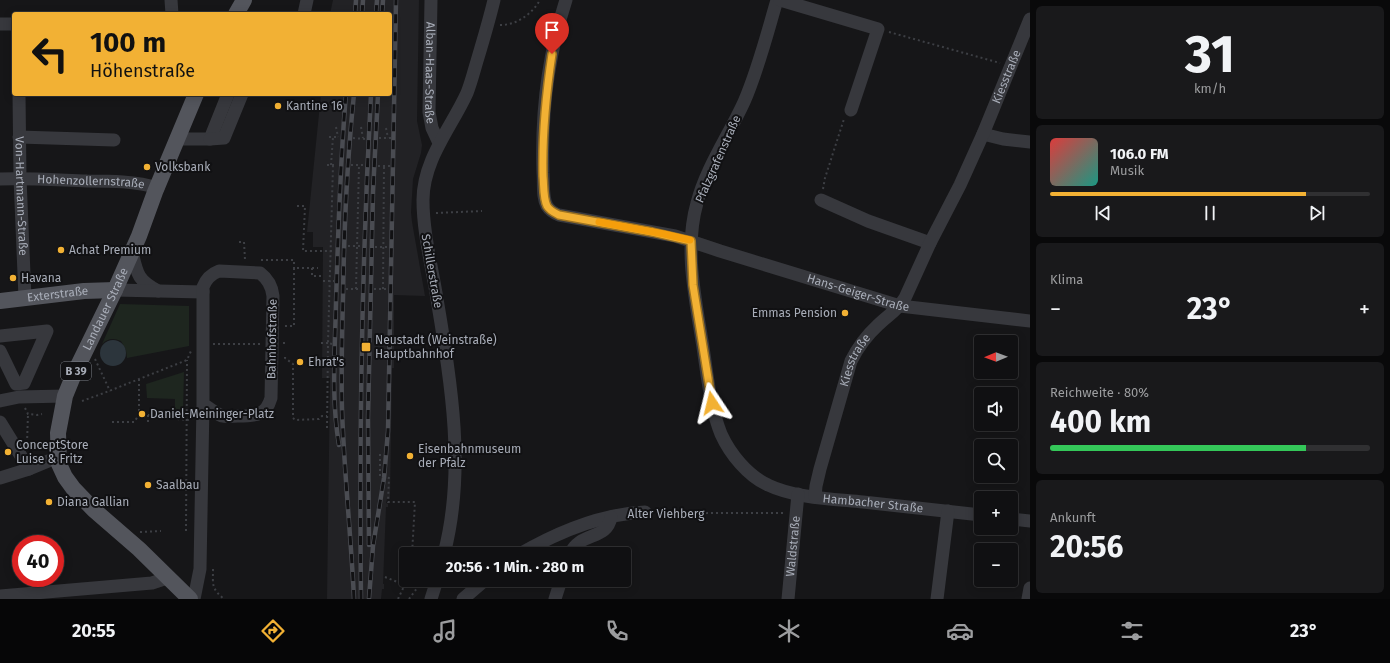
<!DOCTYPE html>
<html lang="de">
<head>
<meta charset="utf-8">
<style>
  :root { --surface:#101012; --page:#19191b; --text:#f1f3f6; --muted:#9c9d9f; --line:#303032; --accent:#f2b134 }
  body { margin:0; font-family:"Fira Sans",sans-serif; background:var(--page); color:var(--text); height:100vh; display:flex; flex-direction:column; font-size:15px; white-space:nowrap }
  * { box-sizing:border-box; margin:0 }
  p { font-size:13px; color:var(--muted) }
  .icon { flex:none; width:22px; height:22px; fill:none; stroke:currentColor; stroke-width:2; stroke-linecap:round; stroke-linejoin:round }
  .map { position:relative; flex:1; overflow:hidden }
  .drawer { display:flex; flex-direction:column; gap:6px; padding:6px; background:#09090a; width:360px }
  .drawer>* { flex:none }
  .guide { position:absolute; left:12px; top:12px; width:380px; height:84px; border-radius:4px; box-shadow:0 2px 10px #0003,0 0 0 1px var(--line); background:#f2b134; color:#111; overflow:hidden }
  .needle { width:26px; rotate:269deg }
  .tools { position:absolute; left:974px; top:335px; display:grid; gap:8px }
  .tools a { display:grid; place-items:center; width:44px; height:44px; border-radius:4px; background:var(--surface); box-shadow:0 2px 10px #0003,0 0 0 1px var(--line); font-size:20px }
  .speed { position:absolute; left:12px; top:535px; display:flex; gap:8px; font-size:20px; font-weight:700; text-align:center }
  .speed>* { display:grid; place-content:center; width:52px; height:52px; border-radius:50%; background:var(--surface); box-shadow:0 2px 10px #0003,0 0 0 1px var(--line); line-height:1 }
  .speed .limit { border:6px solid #d22; background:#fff; color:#111 }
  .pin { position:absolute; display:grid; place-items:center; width:34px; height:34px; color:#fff; margin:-41px -17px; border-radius:50% 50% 50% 0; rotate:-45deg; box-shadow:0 0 4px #0007 }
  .pin .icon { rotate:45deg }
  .me { position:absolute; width:44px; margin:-22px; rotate:350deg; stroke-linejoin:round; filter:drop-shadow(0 0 3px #0008) }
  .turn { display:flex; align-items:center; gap:14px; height:84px; padding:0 12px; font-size:18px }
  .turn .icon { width:52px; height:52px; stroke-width:2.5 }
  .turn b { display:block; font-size:28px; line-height:34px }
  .big { font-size:30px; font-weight:700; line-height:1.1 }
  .drawer .card { flex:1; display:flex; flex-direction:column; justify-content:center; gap:6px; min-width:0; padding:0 14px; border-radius:6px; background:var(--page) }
  .drawer .dial { align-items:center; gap:0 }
  .dial b { font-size:52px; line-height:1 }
  .song { display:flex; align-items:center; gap:12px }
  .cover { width:48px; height:48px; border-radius:6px; background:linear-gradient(135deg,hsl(0 70% 55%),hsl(170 70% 35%)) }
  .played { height:4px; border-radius:2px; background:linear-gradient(90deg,var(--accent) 80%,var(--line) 80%) }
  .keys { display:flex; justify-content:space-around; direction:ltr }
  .heat { display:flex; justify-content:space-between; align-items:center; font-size:22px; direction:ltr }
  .charge { height:6px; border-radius:3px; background:linear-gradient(90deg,#34c759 80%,var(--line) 0) }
  .trip { position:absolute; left:399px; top:547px; width:232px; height:40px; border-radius:4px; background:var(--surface); box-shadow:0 2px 10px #0003,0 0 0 1px var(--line); font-weight:700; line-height:40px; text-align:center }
  .tabs { display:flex; height:64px; justify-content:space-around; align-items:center; background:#060607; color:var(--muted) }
  .tabs .icon { width:28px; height:28px }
  .tabs .on { color:var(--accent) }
  .tabs b { font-size:18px; color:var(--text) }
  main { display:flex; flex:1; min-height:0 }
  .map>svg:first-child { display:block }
  .built { fill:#222225 }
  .green { fill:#1e261f }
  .water { fill:#2c353c }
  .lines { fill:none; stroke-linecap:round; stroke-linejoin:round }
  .path { stroke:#3d3f44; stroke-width:2; stroke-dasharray:2 3; stroke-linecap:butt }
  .minor { stroke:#37383d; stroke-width:13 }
  .major { stroke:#53555c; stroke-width:16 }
  .rail-casing { stroke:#4a4c52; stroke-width:4.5 }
  .rail { stroke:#111113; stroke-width:3; stroke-dasharray:9; stroke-linecap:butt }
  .route-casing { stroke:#9d7322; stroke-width:10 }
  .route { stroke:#f2b134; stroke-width:7 }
  .slow { stroke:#f59e0b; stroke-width:7 }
  .poi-dot { fill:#f2b134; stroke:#111113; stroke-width:1.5 }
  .labels { text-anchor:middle; stroke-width:4; stroke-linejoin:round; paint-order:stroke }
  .shield { fill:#111113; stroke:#7b7e86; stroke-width:1 }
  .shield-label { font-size:11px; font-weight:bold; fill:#a8adb8 }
  .street-label { font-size:12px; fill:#a8adb8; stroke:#111113 }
  .poi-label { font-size:12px; fill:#a8adb8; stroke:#111113; text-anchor:start }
</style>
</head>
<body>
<main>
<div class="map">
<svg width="1030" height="599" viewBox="0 0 1030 599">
  <rect width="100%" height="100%" fill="#161618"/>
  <path class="built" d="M 333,0 L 419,0 L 417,121 L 422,145 L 421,153 L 413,179 L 411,212 L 412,222 L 425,296 L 394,295 L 394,368 L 392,368 L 390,499 L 387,499 L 386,503 L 388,504 L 388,507 L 386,507 L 383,584 L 384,584 L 384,589 L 382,589 L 381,599 L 327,599 L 330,378 L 322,378 L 323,247 L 313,247 L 313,232 L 307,232 L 321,94 L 390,94 L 390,14 L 330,14 Z"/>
  <path class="green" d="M 120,304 L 189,306 L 189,346 L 127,358 L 126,350 L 121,341 C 114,338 108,338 102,344 Z
    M 184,372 L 183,413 L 175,413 L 175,399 L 147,398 L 146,384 Z"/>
  <path class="water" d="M100 353a13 13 0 1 1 26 0a13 13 0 1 1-26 0Z"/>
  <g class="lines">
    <path class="path" d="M 500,25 C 517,25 532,14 540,0
      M 889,32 L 1000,63
      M 336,127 L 338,137
      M 361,127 L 363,138
      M 386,128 L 388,138
      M 329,137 L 339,137
      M 353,138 L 366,139
      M 379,138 L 391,138
      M 327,165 L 337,165
      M 331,165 L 333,137
      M 351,165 L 364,165
      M 378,166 L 391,166
      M 823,189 L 825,178 L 844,119
      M 297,206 L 305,206 L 303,251 L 334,251
      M 436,213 L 482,211
      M 239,242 L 244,242 L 245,260
      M 348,246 L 362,246
      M 375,247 L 389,247
      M 261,260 L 294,260 L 294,268
      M 312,268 L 312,276 L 324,276
      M 323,281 L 334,281
      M 346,289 L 361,289
      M 356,289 L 359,165
      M 374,289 L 389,289
      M 383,289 L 384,166
      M 285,326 L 294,326 L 294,268 L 318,268
      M 283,343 L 288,343
      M 321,343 L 328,343 L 327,428
      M 213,344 L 261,344
      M 332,344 L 328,343 L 333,165
      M 285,357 L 285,358 L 293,364 L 293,418 L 295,420 L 319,419 L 322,416 L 327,416
      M 95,359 L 110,391
      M 139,379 L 139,415 L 148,415 L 148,425
      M 82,401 L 104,393 L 187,360 L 191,351
      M 25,408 L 28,414 L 37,415 L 42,414
      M 148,415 L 166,415 L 175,419 L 192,420
      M 112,422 L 134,422 L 139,415
      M 27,443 L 28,414
      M 380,454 L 380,476 L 389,478 L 388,502 L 415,502 L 412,554
      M 656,513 L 785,513
      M 186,531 L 187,360
      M 140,532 L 161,531
      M 213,569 C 213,585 211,588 224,599
      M 385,577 L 405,585
      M 398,599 L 407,580
      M 409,599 L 423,580"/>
    <g class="minor">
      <path d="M 171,0 L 172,14"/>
      <path id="s1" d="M 431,0 L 429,112 L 432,128 L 439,143"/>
      <path id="s2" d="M 566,0 C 548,55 541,115 543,173 C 544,184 542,197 547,206 C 550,211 554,213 559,215 L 675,236 L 720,251 L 900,306 L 1030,321"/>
      <path id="s3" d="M 777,0 C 767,34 758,70 744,102 C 729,135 706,168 697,203 C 683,252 697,305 704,354 C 708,381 711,409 721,434 C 730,454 748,476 768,485 C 795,498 833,499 863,502 C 902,506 942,511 981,515"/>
      <path d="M 780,0 L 878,29 L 851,110"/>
      <path d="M 304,14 L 307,0"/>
      <path d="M 0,24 L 14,24"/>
      <path id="s4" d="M 19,94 L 20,178 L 25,298"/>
      <path d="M 983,134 L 1003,139 L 1030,142"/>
      <path d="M 19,137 L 114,140"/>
      <path d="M 178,139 L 210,139 L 228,94"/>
      <path d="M 210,139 L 224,138 L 242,94"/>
      <path id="s5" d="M 0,179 C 29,178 58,180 87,181 C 110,181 136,181 158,188"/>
      <path d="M 821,200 L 868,221 L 930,243"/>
      <path d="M 132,252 C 137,273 137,280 158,291"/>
      <path d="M 115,290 L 203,292"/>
      <path d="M 0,336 L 47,331 L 24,383 L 16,384 L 0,351"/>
      <path d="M 0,401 L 19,397 L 65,396"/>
      <path d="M 0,422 L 29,469"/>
      <path d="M 0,478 L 29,469 L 58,457"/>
      <path id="s6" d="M 815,497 L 816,486 L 820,469 L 851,361 C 858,347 866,336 878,325 C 888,315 897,311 905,298 L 930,243 L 960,185 L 983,134 L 1030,19"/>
      <path d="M 1011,519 L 1030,521"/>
      <path d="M 444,554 C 466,470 451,383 437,299 C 432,267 423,233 423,200 C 423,160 451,128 467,93 C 471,83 474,71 477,61 C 483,41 489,21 494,0"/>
      <path d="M 520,554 C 558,532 600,514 645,512"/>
      <path d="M 570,554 C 580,531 607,541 611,517"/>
      <path d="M 0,596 L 152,583 L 167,578"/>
      <path d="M 194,599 L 200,569 L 203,404 L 203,287 C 206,279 211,274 219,271 L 260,273 C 268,279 272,286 273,296 L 271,398 C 266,416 255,416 238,416 C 233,416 227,417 222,416 C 215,413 209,408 203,404"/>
      <path d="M 431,599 L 437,580"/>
      <path d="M 463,599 L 485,580"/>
      <path d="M 555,599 L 561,580"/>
      <path id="s7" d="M 788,599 L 798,494"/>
      <path d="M 937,599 L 948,511"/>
      <path d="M 1028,599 L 1030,588"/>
    </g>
    <g class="major">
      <path d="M 236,14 L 244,0"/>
      <path id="s8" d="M 0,301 L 84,291 L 115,290"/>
      <path id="s9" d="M 190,599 L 139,549 L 94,510 L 73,488 L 65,477 L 59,464 L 58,433 L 65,396 L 74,374 L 115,290 L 139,236 L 155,192 L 196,94"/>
    </g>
    <g class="rail-casing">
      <path id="rail" d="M 355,14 L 356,0
        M 362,14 L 363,0
        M 376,14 L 377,0
        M 382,14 L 383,0
        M 339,445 C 331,398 335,350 336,303 C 338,233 340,164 346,94
        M 369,545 L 368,418 L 373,192 L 378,94
        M 369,598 L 373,546 L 384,478 L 388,431 L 396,0
        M 354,599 C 351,535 344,472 342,409 C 341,371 342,334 343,297 C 344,229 347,161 354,94
        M 361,599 C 359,431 362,262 371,94"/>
    </g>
    <use href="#rail" class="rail"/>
  </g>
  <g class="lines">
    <g class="route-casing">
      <path id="route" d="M 552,54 C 546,94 542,135 543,176 C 544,186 543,198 547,206 C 550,211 555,213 559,215 L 652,232 L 691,241 L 693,285 L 712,403"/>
    </g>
    <use href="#route" class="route"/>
    <path class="slow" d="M 599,222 L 664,234 L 690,240"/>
  </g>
  <g class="poi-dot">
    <circle cx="278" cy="106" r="4"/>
    <circle cx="147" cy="167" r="4"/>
    <circle cx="61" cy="250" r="4"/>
    <circle cx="13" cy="278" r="4"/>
    <circle cx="845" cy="313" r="4"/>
    <rect x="361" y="342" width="10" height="10" rx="2"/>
    <circle cx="300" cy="362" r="4"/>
    <circle cx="142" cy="414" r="4"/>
    <circle cx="8" cy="452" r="4"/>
    <circle cx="410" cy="456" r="4"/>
    <circle cx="148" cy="485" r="4"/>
    <circle cx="49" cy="502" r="4"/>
  </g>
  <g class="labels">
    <rect class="shield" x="61" y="362" width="30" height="18" rx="3"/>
    <g class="shield-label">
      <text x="76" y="375">B 39</text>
    </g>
    <g class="street-label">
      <text dy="4" stroke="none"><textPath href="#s1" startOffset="73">Alban-Haas-Straße</textPath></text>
      <text dy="4" stroke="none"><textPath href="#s6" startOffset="468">Kiesstraße</textPath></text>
      <text transform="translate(718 159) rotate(-66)" y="4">Pfalzgrafenstraße</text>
      <text dy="4" stroke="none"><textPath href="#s5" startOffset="91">Hohenzollernstraße</textPath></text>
      <text dy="4" stroke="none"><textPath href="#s4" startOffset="102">Von-Hartmann-Straße</textPath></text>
      <text transform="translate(432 271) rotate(80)" y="4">Schillerstraße</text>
      <text dy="4" stroke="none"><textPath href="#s2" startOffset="534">Hans-Geiger-Straße</textPath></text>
      <text dy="4" stroke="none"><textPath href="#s8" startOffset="58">Exterstraße</textPath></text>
      <text dy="4" stroke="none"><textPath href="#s9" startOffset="354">Landauer Straße</textPath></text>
      <text transform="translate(272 339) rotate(-89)" y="4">Bahnhofstraße</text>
      <text dy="4" stroke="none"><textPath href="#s6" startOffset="143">Kiesstraße</textPath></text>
      <text dy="4" stroke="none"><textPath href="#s3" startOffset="631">Hambacher Straße</textPath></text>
      <text x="666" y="518">Alter Viehberg</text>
      <text dy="4" stroke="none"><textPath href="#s7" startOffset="53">Waldstraße</textPath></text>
    </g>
    <g class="poi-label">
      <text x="286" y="110">Kantine 16</text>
      <text x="155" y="171">Volksbank</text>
      <text x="69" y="254">Achat Premium</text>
      <text x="21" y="282">Havana</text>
      <text x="837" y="317" text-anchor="end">Emmas Pension</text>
      <text x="375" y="344">Neustadt (Weinstraße)<tspan x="375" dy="14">Hauptbahnhof</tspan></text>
      <text x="308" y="366">Ehrat's</text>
      <text x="150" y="418">Daniel-Meininger-Platz</text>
      <text x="16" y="449">ConceptStore<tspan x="16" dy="14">Luise &amp; Fritz</tspan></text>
      <text x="418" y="453">Eisenbahnmuseum<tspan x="418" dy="14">der Pfalz</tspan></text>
      <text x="156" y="489">Saalbau</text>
      <text x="57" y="506">Diana Gallian</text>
    </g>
  </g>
</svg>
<div class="tools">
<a><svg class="needle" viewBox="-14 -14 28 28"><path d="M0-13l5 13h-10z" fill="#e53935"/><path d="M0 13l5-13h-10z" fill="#9c9d9f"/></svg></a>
<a><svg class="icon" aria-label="sound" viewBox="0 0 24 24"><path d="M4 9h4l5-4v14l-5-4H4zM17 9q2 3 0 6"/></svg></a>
<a><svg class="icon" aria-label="search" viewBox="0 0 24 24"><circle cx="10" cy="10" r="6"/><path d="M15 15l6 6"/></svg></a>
<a>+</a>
<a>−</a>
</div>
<div class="speed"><div class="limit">40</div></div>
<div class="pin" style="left:552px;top:54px;background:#d93025"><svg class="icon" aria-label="arrive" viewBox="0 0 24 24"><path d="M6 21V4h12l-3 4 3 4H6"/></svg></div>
<svg class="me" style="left:712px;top:403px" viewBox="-20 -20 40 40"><path d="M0-17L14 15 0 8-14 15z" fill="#f2b134" stroke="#fff" stroke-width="4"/></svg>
<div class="trip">20:56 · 1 Min. · 280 m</div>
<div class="guide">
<div class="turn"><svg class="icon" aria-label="left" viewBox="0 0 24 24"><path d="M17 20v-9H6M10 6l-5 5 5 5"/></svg><div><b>100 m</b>Höhenstraße</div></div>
</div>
</div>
<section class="drawer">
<div class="card dial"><b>31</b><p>km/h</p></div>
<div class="card">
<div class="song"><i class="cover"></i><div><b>106.0 FM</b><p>Musik</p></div></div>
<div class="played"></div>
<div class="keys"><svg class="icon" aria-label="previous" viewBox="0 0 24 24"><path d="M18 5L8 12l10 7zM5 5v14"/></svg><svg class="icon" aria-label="pause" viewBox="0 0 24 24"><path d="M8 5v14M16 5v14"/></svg><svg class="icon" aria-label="next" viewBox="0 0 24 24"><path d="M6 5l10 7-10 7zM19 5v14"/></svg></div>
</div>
<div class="card"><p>Klima</p>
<div class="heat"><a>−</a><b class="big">23°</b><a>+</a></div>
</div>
<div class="card"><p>Reichweite · 80%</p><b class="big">400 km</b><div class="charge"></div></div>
<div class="card"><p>Ankunft</p><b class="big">20:56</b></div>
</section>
</main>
<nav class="tabs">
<b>20:55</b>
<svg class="icon on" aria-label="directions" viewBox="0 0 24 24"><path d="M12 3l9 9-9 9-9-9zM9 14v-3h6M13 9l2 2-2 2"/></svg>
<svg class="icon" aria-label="music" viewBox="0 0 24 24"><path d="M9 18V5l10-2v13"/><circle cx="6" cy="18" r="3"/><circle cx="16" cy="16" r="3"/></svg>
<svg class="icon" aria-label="phone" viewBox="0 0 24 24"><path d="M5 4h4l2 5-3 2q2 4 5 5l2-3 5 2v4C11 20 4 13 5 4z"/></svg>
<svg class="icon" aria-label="climate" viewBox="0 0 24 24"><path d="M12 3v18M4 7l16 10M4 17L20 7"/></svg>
<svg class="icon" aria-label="car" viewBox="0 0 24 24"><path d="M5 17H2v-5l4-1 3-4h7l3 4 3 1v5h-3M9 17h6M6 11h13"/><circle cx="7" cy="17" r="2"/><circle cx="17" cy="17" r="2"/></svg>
<svg class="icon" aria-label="filters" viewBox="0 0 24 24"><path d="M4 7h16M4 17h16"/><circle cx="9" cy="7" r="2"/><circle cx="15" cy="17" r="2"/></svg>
<b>23°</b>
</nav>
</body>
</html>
